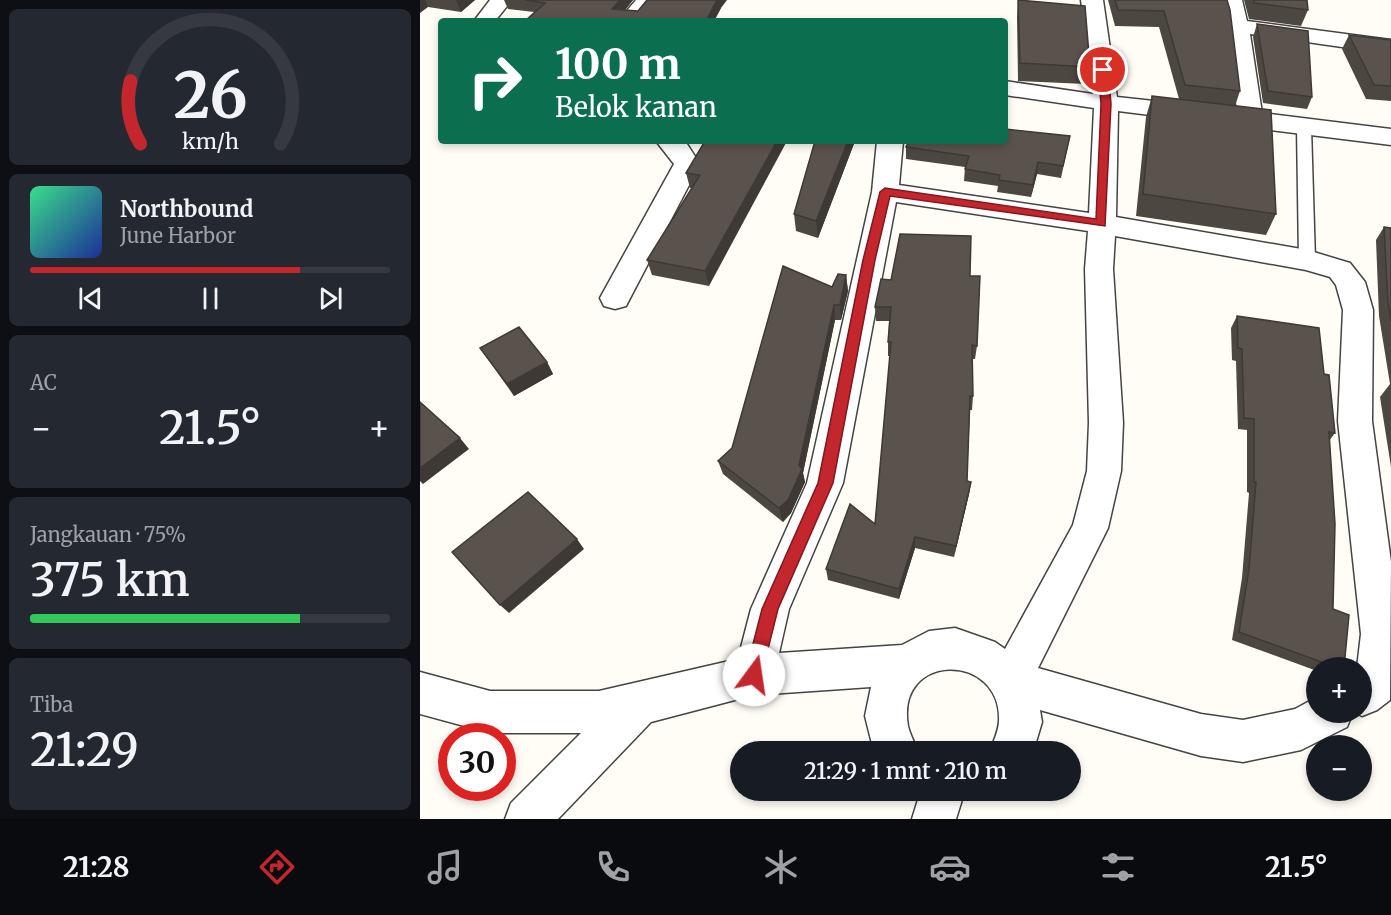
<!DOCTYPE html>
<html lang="id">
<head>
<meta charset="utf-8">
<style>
  :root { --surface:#171b24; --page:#242831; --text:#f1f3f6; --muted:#9ea1a6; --line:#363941; --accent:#c4262e }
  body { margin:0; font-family:Merriweather,serif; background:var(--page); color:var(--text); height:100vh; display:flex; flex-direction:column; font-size:22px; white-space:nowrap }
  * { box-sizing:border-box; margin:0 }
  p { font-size:20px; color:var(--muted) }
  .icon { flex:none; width:33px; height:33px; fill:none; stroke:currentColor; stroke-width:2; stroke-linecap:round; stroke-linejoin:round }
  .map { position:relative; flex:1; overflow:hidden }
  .side { display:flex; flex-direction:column; gap:9px; padding:9px; background:#0d0f14; width:420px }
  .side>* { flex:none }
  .top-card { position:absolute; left:18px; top:18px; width:570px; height:126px; border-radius:6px; box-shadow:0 3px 9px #0003; background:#0b6e4f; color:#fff; overflow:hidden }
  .buttons { position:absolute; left:886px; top:657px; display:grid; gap:12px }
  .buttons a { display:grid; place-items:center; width:66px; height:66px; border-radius:50%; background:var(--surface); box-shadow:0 3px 9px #0003; font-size:30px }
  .speed { position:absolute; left:18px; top:723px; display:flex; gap:12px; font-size:30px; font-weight:700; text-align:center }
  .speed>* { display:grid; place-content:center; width:78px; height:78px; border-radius:50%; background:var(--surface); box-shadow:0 3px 9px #0003; line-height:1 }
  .speed .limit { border:9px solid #d22; background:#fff; color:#111 }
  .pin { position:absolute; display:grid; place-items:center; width:51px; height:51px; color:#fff; margin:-26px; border:3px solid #fff; border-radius:50%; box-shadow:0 2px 6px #0007 }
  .me { position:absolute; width:66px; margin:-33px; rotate:14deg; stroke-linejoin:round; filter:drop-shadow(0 0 4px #0008) }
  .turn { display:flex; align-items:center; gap:21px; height:126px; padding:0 18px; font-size:27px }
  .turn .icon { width:78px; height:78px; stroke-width:2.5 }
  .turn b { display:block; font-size:42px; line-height:51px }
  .big { font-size:45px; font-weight:600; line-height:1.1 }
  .side .widget { flex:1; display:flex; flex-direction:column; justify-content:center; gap:9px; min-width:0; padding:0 21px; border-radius:9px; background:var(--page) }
  .side .dial { align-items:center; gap:0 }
  .dial svg { height:156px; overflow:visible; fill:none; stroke:var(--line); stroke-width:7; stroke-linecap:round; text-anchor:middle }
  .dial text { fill:var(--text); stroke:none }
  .song { display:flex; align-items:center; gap:18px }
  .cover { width:72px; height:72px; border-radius:9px; background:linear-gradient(135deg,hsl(150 70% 55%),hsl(230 70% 35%)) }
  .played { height:6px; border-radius:3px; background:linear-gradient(90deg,var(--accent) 75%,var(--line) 75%) }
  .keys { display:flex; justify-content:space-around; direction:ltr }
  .heat { display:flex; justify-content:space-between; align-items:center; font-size:33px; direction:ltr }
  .charge { height:9px; border-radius:4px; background:linear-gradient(90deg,#34c759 75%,var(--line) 0) }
  .trip { position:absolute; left:310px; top:741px; width:351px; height:60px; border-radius:30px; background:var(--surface); box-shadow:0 3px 9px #0003; font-weight:600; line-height:60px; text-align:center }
  .tabs { display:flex; height:96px; justify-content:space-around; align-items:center; background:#090b0e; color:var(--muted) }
  .tabs .icon { width:42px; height:42px }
  .tabs .current { color:var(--accent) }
  .tabs b { font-size:27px; color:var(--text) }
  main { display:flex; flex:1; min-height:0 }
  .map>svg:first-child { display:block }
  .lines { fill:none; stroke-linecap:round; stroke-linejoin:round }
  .lane-casing { stroke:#444; stroke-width:3 }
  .street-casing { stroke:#444; stroke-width:3 }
  .lane { fill:#fff; fill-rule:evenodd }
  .street { fill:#fff; fill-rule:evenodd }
  .wall { fill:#4d4742 }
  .shaded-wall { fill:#3f3936 }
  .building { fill:#5a524d; stroke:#3f3936; stroke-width:1.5 }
  .route { fill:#c4262e; stroke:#7f191e; stroke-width:1.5 }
</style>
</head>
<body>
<main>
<section class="side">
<div class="widget dial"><svg viewBox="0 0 100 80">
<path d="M14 69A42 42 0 1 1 86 69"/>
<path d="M14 69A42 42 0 0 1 9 37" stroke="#c4262e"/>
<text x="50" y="56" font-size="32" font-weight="700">26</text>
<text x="50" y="72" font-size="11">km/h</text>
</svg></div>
<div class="widget">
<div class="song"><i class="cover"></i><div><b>Northbound</b><p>June Harbor</p></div></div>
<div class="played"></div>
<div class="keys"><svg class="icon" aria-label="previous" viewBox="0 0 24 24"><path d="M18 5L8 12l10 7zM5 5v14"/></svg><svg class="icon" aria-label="pause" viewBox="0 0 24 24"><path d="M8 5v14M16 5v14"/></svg><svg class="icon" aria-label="next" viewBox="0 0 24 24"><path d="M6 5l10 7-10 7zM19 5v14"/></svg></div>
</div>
<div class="widget"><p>AC</p>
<div class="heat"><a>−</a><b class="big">21.5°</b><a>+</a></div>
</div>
<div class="widget"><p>Jangkauan · 75%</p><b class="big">375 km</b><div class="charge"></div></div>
<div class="widget"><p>Tiba</p><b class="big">21:29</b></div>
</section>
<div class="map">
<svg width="971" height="819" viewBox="0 0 971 819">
  <rect width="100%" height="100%" fill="#fffdf5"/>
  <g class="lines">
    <g class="lane-casing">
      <path id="lane" d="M 884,123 L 891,127 L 895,260 L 887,265 L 879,260 L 877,127 Z"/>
    </g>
    <g class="street-casing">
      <path id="street" d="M 70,0 L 92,0 L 75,21 L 54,21 Z
        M 216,0 L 239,0 L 221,21 L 198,21 Z
        M 661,0 L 683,0 L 697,97 L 817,110 L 807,26 L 800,0 L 822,0 L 827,21 L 971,40 L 971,54 L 830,34 L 842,113 L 971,129 L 971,145 L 698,111 L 696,217 L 887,250 L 930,263 L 945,282 L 953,310 L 952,421 L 971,562 L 970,700 L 957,710 L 942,716 L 934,712 L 942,712 L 942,668 L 937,668 L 941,634 L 918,421 L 923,310 L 916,285 L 910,277 L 886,270 L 695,236 L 693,269 L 703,423 L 701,471 L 688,528 L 618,668 L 781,714 L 823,720 L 875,709 L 897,697 L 897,712 L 933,712 L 927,727 L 881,750 L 823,762 L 781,756 L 620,710 L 622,722 L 613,752 L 570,752 C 573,742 579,730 579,721 C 582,652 475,651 488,726 C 490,735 495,743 498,752 L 454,752 L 445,716 L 451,687 L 334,695 L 231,722 L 138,819 L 85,819 L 91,803 L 161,733 L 70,733 L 0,714 L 0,672 L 70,691 L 179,691 L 318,659 L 331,609 L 387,483 L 452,192 L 457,141 L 483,141 L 479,185 L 669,213 L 674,108 L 585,95 L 585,81 L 673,94 ZM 476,202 L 668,231 L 665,269 L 669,423 L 667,471 L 653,525 L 585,649 L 575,642 L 535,628 L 509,631 L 482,645 L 359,653 L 369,609 L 423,483 Z
        M 236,141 L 265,141 L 280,164 L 206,306 L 195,309 L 184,306 L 180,298 L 254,164 Z
        M 501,790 L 545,790 L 536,819 L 492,819 Z"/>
    </g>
    <use href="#lane" class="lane"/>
    <use href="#street" class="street"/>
  </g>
  <path class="wall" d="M 0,0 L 55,0 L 41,12 L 8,7 Z
    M 84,0 L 213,0 L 205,10 L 218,11 L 301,8 L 294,21 L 114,12 L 88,9 Z
    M 598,0 L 670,67 L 666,84 L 598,81 L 597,17 Z
    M 688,0 L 807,0 L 820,91 L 815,106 L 856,214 L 846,235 L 716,216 L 726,117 L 732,96 L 759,99 L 739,27 L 695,26 Z
    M 824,0 L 887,0 L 888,10 L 881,26 L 829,19 Z
    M 837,24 L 892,97 L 887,109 L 843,103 L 833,37 Z
    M 929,35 L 971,39 L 971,101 L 946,99 L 922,49 Z
    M 650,136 L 641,178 L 617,174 L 611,197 L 577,192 L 578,186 L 544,181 L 545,167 L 486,159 L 486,147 Z
    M 285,141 L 289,286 L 232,275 L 227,260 L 272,188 L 270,188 L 266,173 Z
    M 395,141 L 435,141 L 398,238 L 376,231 L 374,214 Z
    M 964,227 L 971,228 L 971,467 L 960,397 L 970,384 L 959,316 L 956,240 Z
    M 426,275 L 428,291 L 421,320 L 415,320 L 383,473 L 385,482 L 371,513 L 363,522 L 303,474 L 298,461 L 312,448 Z
    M 550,276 L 557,346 L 555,359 L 552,359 L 553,396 L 552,410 L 550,410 L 547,481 L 551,482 L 549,494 L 534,557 L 495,548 L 479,599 L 408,580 L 406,569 L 455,524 L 470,356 L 468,356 L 468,342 L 469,321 L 456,321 L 455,307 L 471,280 Z
    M 817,316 L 904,374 L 915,433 L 909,441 L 913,609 L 924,668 L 897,668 L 897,671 L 812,640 L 822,578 L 829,493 L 827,492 L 827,430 L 818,429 L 816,361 L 812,360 L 811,328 Z
    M 60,348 L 127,362 L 133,374 L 94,396 Z"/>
  <path class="shaded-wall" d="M 0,0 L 5,0 L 8,7 L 0,13 Z
    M 36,0 L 55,0 L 41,12 Z
    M 200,0 L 213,0 L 196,21 L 192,9 Z
    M 297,0 L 307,0 L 301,8 L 294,21 L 286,21 Z
    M 357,141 L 367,141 L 289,286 L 285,271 Z
    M 428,141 L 435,141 L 398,238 L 396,221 Z
    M 618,162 L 617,174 L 611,197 L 613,185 Z
    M 426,275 L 428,291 L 421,320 L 420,305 Z
    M 414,305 L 415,320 L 383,473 L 385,482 L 371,513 L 363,522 L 359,508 L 379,465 Z
    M 127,362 L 133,374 L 94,396 L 87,384 Z
    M 40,438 L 49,449 L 3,484 L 0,481 L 0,468 Z
    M 551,482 L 549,494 L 534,557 L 536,546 Z
    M 495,537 L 495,548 L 479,599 L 479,589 Z
    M 157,539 L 164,549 L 89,613 L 80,605 Z"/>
  <path class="building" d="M 105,0 L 200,0 L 192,9 L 218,11 L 227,0 L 297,0 L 286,21 L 105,21 L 125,3 Z
    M 598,0 L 665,6 L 670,67 L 600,63 Z
    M 695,0 L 807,0 L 810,10 L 820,91 L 765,85 L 744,11 L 698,10 Z
    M 834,0 L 887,0 L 888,10 L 834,3 Z
    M 837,24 L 888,31 L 892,97 L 848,91 Z
    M 929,35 L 971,40 L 971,86 L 954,85 Z
    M 732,96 L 851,110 L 856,214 L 723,194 Z
    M 585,129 L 650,136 L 643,166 L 618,162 L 613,185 L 579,180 L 580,175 L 545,169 L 549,156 L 486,147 L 489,141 L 585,141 Z
    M 285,141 L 357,141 L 285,271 L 227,260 L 280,175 L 266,173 Z
    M 395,141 L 428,141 L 396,221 L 374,214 Z
    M 964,227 L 971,228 L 971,321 L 968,302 Z
    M 480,234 L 551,236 L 550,276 L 560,276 L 557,346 L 552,345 L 553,396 L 550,396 L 547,481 L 551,482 L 536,546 L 495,537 L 479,589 L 406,569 L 430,504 L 455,524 L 471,342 L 468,342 L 471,307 L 455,307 L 461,279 L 471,280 Z
    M 363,266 L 412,287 L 418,274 L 426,275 L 420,305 L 414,305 L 379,465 L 382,469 L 368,500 L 359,508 L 298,461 L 312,448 Z
    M 817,316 L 899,328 L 904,374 L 909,375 L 915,433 L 909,432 L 915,524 L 913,609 L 929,615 L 924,668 L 918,668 L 819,632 L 829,569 L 836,482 L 834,482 L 834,419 L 824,418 L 822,349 L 818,348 Z
    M 99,327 L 127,362 L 87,384 L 60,348 Z
    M 0,402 L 40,438 L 0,468 Z
    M 108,492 L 157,539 L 80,605 L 32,552 Z"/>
  <path class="route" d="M 683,67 L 688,70 L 691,104 L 685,226 L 470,196 L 455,260 L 413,483 L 358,609 L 340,681 L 334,684 L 328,681 L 325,675 L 342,609 L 398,483 L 443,260 L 460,192 L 465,188 L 676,219 L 681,104 L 678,70 Z"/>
</svg>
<div class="buttons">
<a>+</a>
<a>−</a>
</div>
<div class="speed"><div class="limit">30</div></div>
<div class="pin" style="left:683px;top:70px;background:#d93025"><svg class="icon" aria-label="arrive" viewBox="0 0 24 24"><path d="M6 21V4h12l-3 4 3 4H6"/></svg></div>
<svg class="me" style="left:334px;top:675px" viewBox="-20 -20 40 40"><circle r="19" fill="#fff"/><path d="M0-13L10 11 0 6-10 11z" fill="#c4262e"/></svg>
<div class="trip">21:29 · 1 mnt · 210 m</div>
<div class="top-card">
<div class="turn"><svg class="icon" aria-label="right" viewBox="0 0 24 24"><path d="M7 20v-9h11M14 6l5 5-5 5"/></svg><div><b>100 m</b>Belok kanan</div></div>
</div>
</div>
</main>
<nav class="tabs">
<b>21:28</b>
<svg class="icon current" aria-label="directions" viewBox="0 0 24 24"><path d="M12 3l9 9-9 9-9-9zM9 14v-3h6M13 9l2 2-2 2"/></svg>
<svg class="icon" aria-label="music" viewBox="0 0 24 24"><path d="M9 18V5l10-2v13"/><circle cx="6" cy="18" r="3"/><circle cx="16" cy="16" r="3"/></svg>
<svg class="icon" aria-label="phone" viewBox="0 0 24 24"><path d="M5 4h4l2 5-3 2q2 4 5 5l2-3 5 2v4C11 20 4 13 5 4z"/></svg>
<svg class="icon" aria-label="climate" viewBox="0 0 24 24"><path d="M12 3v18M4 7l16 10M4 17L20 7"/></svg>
<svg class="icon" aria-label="car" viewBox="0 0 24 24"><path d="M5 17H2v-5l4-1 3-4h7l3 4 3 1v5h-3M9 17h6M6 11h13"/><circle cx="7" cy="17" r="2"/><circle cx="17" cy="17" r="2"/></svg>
<svg class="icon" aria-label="filters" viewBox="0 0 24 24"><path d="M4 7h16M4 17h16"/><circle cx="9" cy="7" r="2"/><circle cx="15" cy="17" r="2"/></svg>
<b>21.5°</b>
</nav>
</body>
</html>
